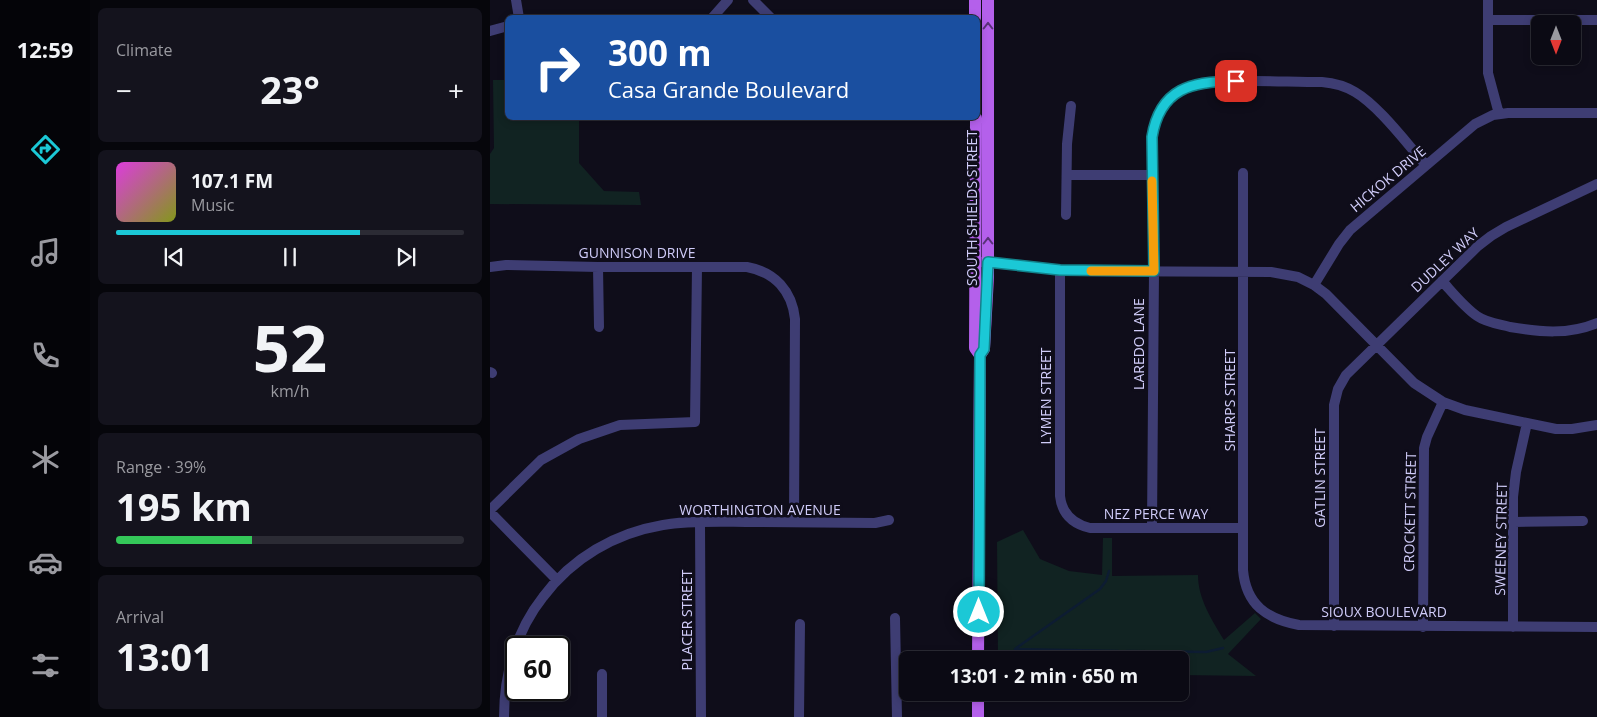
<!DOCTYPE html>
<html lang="en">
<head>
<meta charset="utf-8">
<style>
  :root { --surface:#0b0a14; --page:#14131d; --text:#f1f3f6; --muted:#9a9aa0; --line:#2b2b34; --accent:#1bc8d6 }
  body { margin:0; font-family:"Open Sans",sans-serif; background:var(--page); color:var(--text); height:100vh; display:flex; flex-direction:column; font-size:19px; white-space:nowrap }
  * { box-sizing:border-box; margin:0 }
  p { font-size:16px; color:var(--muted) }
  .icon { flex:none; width:28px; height:28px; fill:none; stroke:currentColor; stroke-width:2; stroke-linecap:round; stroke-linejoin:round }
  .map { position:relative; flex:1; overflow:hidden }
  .details { display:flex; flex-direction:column; gap:8px; padding:8px; background:#06060b; width:400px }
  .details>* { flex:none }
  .banner { position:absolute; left:15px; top:15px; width:475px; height:105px; border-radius:8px; box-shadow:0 2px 8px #0003,0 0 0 1px var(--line); background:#1a4fa0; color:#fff; overflow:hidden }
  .needle { width:32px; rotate:180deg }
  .controls { position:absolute; left:1041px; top:15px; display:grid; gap:10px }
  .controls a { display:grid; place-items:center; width:50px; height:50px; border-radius:8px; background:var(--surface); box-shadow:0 2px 8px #0003,0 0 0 1px var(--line); font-size:25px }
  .speed { position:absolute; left:15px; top:636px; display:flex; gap:10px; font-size:25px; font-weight:700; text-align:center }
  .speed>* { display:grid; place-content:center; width:65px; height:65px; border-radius:50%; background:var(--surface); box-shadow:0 2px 8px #0003,0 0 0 1px var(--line); line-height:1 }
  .speed .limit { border:2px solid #111; border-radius:8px; background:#fff; color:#111 }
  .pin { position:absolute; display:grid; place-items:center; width:42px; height:42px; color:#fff; margin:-21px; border-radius:10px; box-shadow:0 2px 8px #0006 }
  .me { position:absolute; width:55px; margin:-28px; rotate:0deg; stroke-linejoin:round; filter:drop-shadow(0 0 4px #0008) }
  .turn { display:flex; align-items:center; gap:18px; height:105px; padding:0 20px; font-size:22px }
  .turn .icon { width:65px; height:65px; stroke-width:2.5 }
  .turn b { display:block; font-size:35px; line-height:42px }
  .big { font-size:38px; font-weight:700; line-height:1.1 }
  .details .card { flex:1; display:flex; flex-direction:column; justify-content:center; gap:8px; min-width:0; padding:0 18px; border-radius:8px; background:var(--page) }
  .details .dial { align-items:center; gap:0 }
  .dial b { font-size:65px; line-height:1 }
  .song { display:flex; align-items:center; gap:15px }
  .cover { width:60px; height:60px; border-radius:8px; background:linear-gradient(135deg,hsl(300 70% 55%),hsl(70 70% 35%)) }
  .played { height:5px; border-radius:2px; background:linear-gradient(90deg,var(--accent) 70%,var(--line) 70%) }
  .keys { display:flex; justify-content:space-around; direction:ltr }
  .heat { display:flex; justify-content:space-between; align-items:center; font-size:28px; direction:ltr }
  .charge { height:8px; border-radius:4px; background:linear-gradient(90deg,#34c759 39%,var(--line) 0) }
  .trip { position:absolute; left:409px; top:651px; width:290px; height:50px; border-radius:8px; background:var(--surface); box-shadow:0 2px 8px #0003,0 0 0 1px var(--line); font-weight:700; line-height:50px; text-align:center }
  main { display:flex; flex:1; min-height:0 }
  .dock { display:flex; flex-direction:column; width:90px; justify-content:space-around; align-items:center; background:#040408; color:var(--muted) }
  .dock .icon { width:35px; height:35px }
  .dock .selected { color:var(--accent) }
  .dock b { font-size:22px; color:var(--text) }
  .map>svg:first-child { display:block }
  .green { fill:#112322 }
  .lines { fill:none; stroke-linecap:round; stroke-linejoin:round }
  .stream { stroke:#0d1c32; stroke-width:2.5 }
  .minor { stroke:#3e3d73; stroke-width:10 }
  .major { stroke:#b460eb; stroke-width:12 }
  .oneway { stroke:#593278 }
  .route-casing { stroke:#12828b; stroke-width:12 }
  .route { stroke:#1bc8d6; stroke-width:9 }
  .slow { stroke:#f59e0b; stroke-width:9 }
  .labels { text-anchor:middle; stroke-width:5; stroke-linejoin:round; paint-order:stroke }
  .street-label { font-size:14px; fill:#d0ccf9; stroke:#0f0d1a }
</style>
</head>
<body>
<main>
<nav class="dock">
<b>12:59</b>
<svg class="icon selected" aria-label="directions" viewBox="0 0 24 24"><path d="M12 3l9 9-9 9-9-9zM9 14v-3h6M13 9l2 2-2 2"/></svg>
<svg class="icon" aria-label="music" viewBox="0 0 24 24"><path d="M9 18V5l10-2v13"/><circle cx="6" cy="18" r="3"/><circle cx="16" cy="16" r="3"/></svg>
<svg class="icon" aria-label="phone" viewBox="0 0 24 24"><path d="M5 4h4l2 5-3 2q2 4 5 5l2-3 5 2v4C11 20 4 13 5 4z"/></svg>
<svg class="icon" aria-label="climate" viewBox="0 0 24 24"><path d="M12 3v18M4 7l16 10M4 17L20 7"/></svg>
<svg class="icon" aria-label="car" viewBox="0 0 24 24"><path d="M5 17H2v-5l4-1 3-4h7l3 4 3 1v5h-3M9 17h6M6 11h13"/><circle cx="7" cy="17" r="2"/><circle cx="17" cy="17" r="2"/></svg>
<svg class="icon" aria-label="filters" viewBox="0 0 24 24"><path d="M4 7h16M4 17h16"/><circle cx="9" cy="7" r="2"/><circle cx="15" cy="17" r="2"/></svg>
</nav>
<section class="details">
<div class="card"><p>Climate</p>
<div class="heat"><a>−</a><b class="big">23°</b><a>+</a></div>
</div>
<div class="card">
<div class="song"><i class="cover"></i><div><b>107.1 FM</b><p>Music</p></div></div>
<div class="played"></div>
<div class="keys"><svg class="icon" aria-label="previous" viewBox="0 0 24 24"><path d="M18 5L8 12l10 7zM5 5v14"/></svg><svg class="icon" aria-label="pause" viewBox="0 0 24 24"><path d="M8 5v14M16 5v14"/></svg><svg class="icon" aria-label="next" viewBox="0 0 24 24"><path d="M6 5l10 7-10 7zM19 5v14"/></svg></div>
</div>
<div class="card dial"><b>52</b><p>km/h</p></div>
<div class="card"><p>Range · 39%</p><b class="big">195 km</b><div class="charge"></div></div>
<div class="card"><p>Arrival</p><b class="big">13:01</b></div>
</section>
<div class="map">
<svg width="1107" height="717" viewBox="0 0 1107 717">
  <rect width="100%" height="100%" fill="#0f0d1a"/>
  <path class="green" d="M 3,80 L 17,80 L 18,118 L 89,118 L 89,163 L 114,191 L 149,192 L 151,205 L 0,204 L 0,154 L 4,148 Z
    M 533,530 L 550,559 L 579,571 L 612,575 L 613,538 L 622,538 L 622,576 L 708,575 C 708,599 722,620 734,640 L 765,613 L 771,619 L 738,654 L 766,676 L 690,675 L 690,660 L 508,660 L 507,542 Z"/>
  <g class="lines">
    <path class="stream" d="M 619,571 L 616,581 L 610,589 L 525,649 L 628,651
      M 637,651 L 716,652 L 733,648"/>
    <path class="minor" d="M 26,0 L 29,18
      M 263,0 L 281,18
      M 998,0 L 998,73 L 1009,114
      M 222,18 L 238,0
      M 998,20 L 1107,20
      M 0,31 L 18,26
      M 753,173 L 753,570 C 756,605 777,619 809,625 L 1107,627
      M 577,175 L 662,175
      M 576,215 L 577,144 L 581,106
      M 491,262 L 584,271 L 781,272 L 808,277 L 824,285 L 836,294 L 924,383 L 953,402 L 975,410 L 1066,429 L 1082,429 L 1107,425
      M 0,267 L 16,265 L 108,267 L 257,267 C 285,272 302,291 305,319 L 304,522
      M 108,267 L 109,327
      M 570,270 L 570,496 C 572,514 583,524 600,528 L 753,528
      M 952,281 C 963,293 974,307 987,316 C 997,323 1009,324 1020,327 C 1050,332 1078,335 1107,323
      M 824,285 L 849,244 L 860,230 L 985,124 L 1003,115 L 1018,113 L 1107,113
      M 0,372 L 2,373
      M 0,510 L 51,460 L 89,439 L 130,425 L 205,422 L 207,267
      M 0,512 L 67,580
      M 210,522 L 211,717
      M 1024,522 L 1093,521
      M 662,527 L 664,271 L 662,137 C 672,78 715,81 763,81 C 786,81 809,82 832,82 C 844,83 855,86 865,92 C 889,106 917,144 936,165
      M 405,618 L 407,717
      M 844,626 L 844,405 L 848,389 L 856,375 L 988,246 L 1001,236 L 1016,227 L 1107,184
      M 933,627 L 934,448 L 937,437 L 953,402
      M 1023,627 L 1023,497 L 1026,472 L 1037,423
      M 14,717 C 14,674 26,631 53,597 C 82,558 125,533 173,525 C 203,520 234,522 264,522 C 305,522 345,523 385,523 L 399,520
      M 112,717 L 112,674
      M 309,717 L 310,624"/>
    <path class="major" d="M 485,0 L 485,18
      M 486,118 L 485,348 L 490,355 L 488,660
      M 490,355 L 494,349 L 498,277 L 498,0
      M 488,717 L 488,692"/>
  </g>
  <defs><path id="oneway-chevron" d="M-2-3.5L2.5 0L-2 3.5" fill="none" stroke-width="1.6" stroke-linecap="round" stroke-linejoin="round" transform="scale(1.25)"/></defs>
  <g class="oneway">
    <use href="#oneway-chevron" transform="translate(498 26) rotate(-90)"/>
    <use href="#oneway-chevron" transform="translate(498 241) rotate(-90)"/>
  </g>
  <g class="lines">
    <g class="route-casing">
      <path id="route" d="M 489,612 L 490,355 L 494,349 L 498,262 L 570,270 L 664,271 L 662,137 C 670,88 702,81 746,81"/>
    </g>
    <use href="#route" class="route"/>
    <path class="slow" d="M 601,271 L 664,271 L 662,181"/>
  </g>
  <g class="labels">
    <g class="street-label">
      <text transform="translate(898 179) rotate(-40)" y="5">HICKOK DRIVE</text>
      <text transform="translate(482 208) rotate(-90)" y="5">SOUTH SHIELDS STREET</text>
      <text x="147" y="258">GUNNISON DRIVE</text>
      <text transform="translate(955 260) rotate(-43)" y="5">DUDLEY WAY</text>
      <text transform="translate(649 344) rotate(-90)" y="5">LAREDO LANE</text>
      <text transform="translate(556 396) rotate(-90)" y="5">LYMEN STREET</text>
      <text transform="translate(740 400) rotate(-90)" y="5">SHARPS STREET</text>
      <text transform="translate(830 478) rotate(-90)" y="5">GATLIN STREET</text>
      <text x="270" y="515">WORTHINGTON AVENUE</text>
      <text transform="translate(920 512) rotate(-89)" y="5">CROCKETT STREET</text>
      <text x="666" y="519">NEZ PERCE WAY</text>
      <text transform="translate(1011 539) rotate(-89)" y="5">SWEENEY STREET</text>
      <text x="894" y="617">SIOUX BOULEVARD</text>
      <text transform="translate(197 620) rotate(-90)" y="5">PLACER STREET</text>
    </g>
  </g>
</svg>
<div class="controls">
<a><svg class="needle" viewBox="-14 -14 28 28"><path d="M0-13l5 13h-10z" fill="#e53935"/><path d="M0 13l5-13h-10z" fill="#9a9aa0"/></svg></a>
</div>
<div class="speed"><div class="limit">60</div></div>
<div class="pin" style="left:746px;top:81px;background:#d93025"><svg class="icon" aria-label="arrive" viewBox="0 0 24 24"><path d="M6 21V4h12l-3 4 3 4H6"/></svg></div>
<svg class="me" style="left:489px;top:612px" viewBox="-20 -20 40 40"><circle r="17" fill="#1bc8d6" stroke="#fff" stroke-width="3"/><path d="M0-11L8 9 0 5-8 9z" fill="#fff"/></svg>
<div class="trip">13:01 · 2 min · 650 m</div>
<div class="banner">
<div class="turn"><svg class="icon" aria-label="right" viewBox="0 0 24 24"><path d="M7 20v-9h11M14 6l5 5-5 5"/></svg><div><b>300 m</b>Casa Grande Boulevard</div></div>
</div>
</div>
</main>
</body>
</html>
